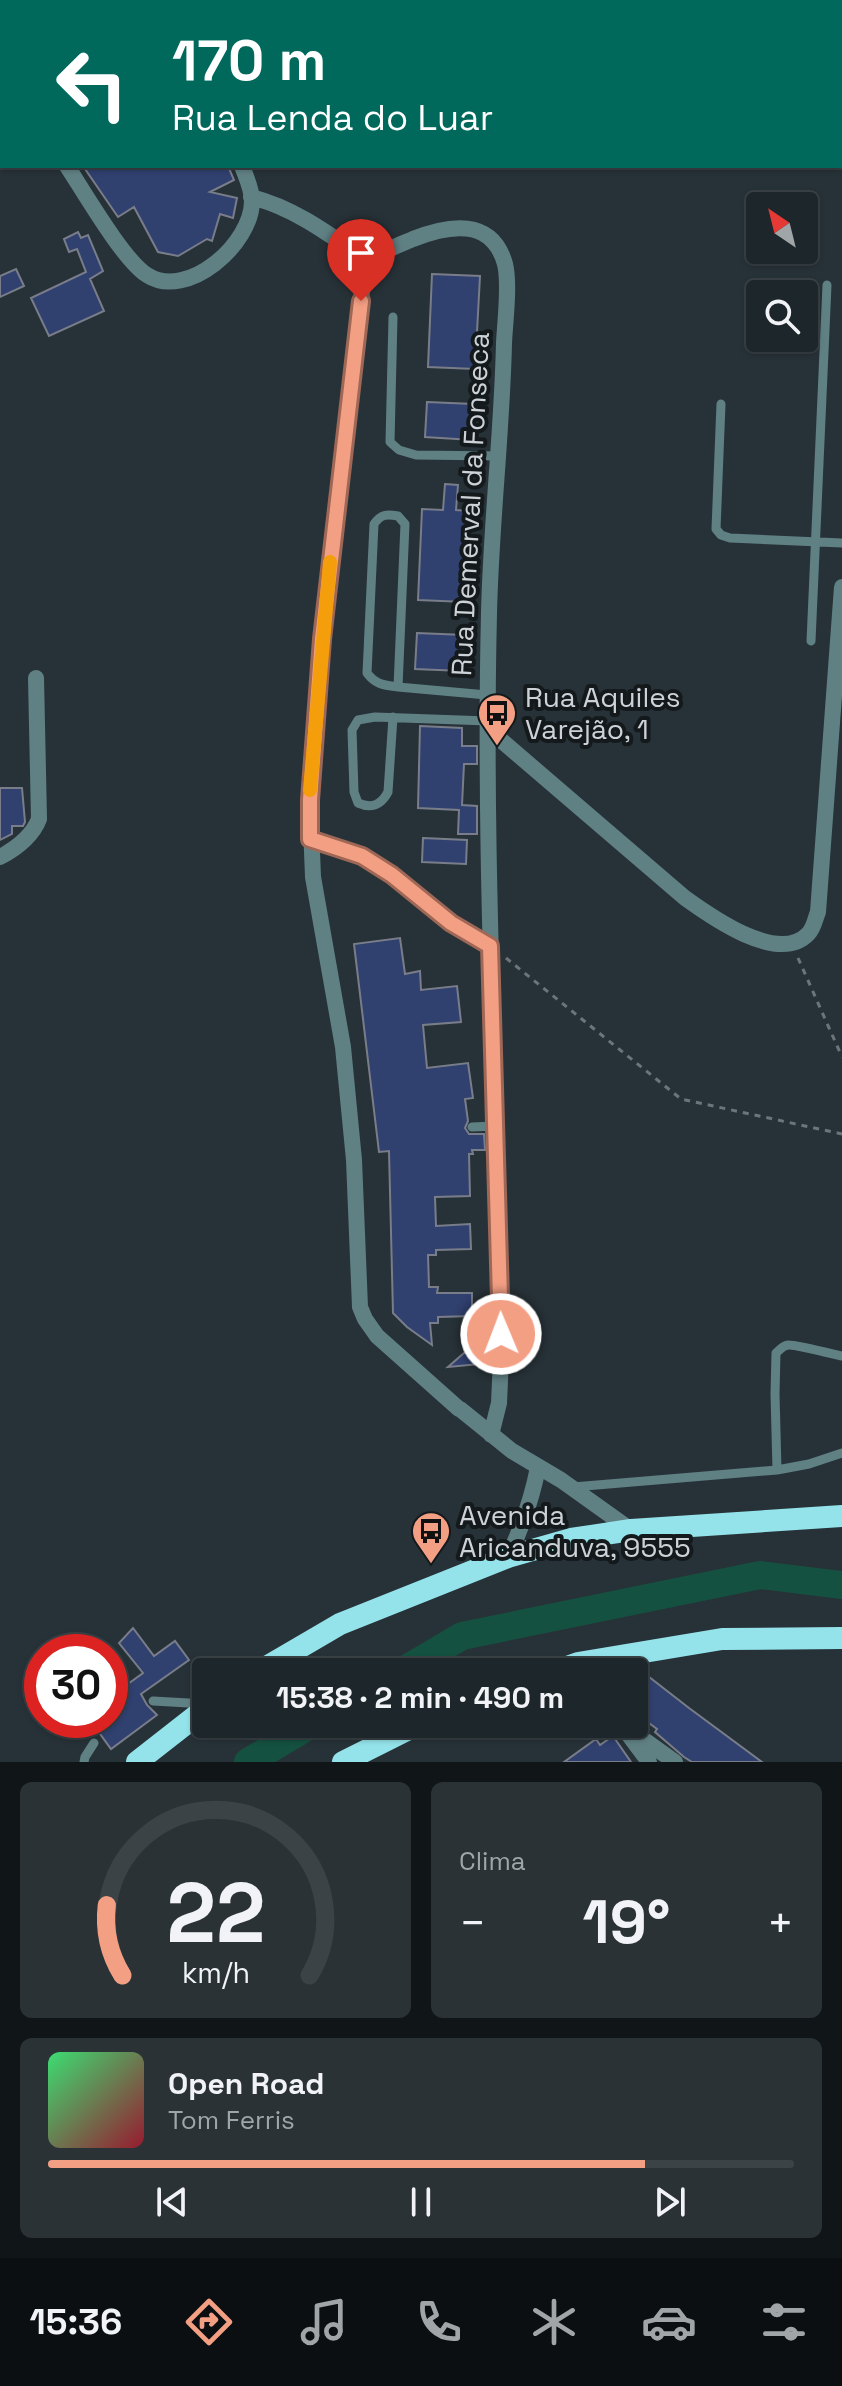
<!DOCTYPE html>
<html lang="pt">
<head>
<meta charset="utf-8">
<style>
  :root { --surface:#1d262a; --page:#2a3236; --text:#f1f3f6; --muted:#a0a5a8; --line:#3b4347; --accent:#f39f84 }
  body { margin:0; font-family:"Space Grotesk",sans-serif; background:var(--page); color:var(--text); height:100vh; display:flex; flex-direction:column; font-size:30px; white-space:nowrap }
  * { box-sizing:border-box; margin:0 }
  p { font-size:26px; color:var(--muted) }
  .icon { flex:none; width:44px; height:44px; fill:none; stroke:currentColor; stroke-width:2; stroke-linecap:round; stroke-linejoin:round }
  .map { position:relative; height:1762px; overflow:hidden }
  .sheet { display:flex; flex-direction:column; gap:20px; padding:20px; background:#101517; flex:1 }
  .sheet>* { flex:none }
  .hud { position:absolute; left:0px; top:0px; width:842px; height:168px; box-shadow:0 2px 6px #0004,0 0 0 2px var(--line); background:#00695c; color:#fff; overflow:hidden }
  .needle { width:52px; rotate:325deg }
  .buttons { position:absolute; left:746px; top:192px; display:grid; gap:16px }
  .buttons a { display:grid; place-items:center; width:72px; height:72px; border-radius:8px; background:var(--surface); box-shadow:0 2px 6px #0004,0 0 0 2px var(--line); font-size:40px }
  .speed { position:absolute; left:24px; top:1634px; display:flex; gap:16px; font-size:40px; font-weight:700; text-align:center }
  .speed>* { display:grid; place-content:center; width:104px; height:104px; border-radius:50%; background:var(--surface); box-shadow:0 2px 6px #0004,0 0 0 2px var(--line); line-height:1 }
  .speed .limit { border:12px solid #d22; background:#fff; color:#111 }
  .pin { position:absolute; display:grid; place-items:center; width:68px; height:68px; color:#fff; margin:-82px -34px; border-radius:50% 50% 50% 0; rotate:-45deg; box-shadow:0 0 8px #0007 }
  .pin .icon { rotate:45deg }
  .me { position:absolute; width:88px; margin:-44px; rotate:359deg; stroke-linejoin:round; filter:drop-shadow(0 0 6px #0008) }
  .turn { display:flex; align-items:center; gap:28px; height:168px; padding:0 40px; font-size:36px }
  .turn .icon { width:104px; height:104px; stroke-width:2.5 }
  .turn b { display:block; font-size:56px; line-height:68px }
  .big { font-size:60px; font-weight:800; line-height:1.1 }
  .sheet .widget { flex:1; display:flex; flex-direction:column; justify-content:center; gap:12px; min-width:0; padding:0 28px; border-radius:12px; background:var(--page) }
  .sheet .dial { align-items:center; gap:0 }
  .dial svg { height:208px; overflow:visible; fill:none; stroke:var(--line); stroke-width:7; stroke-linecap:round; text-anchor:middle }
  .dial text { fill:var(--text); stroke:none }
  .song { display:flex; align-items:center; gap:24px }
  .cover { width:96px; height:96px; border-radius:12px; background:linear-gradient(135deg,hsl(140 70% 55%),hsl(350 70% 35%)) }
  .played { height:8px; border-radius:4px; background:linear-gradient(90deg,var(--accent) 80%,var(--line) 80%) }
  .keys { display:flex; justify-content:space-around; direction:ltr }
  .heat { display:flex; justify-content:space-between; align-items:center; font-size:44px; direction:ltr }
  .sheet .tiles { flex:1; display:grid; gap:20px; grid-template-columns:1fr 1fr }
  .widget:last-child { grid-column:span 2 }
  .trip { position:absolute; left:192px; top:1658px; width:456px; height:80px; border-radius:8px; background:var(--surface); box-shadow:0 2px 6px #0004,0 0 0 2px var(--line); font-weight:800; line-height:80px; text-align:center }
  .tab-bar { display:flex; height:128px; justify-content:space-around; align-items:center; background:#0c0f11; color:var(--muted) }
  .tab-bar .icon { width:56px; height:56px }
  .tab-bar .active { color:var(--accent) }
  .tab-bar b { font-size:36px; color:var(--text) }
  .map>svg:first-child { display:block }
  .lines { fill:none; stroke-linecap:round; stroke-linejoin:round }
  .river { stroke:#155140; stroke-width:28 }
  .building { fill:#30406f; stroke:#797d89; stroke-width:2 }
  .path { stroke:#6c757a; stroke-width:3; stroke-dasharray:6 6; stroke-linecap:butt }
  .service { stroke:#608184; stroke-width:9 }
  .minor { stroke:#608184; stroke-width:16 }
  .secondary { stroke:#7aafb4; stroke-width:16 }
  .trunk { stroke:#94e3ea; stroke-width:22 }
  .route-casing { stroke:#9e6756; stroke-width:20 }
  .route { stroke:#f39f84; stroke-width:14 }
  .slow { stroke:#f59e0b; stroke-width:14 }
  .labels { text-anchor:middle; stroke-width:8; stroke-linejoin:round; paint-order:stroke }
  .street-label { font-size:28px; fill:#ccd2d7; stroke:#14191c }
  .poi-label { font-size:28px; fill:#ccd2d7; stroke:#14191c; text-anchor:start }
</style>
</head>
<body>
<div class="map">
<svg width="842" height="1762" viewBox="0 0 842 1762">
  <rect width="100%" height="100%" fill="#273238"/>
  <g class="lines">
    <path class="river" d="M 401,1672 L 462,1636 L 760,1575 L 842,1585
      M 248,1762 L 312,1724"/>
  </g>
  <path class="building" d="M 83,166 L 228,166 L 234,180 L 210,192 L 237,198 L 233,218 L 220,214 L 212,241 L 207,239 L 178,256 L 158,252 L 134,207 L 118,217 Z
    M 78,232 L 81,238 L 88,235 L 103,271 L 90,279 L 104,311 L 49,336 L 31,298 L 86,272 L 77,249 L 69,252 L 64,239 Z
    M 16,269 L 24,286 L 0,297 L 0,276 Z
    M 432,274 L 480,276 L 475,369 L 428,367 Z
    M 427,402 L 473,404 L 472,440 L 425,437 Z
    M 445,484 L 458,485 L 456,510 L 469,511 L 465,602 L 418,600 L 422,509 L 443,510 Z
    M 417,633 L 464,635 L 462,671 L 415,669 Z
    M 420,726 L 462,728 L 462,746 L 477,746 L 477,764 L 464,764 L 462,805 L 477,806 L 477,834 L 458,834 L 459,810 L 418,808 Z
    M 0,788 L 22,788 L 25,822 L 23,826 L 12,826 L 12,834 L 0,840 Z
    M 423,838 L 467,840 L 466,864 L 422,862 Z
    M 400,938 L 405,974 L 420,971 L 421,990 L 457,986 L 461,1022 L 423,1025 L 427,1068 L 468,1063 L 473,1098 L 465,1099 L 468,1121 L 465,1128 L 469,1134 L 484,1134 L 485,1150 L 472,1150 L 473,1154 L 469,1154 L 470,1196 L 435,1197 L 436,1226 L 470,1224 L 471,1249 L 436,1250 L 436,1255 L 428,1255 L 429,1287 L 438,1287 L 437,1293 L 472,1293 L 472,1316 L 438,1317 L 438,1323 L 430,1323 L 432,1345 L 407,1327 L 393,1313 L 389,1151 L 379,1152 L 354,944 Z
    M 472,1352 L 472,1356 L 480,1364 L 448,1367 L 464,1353 Z
    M 133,1628 L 154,1656 L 175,1641 L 189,1660 L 141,1694 L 147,1705 L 157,1715 L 111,1749 L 90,1720 L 110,1720 L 110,1697 L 143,1673 L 119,1643 Z
    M 644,1673 L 689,1708 L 762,1762 L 692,1762 L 684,1757 L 655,1732 L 657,1729 L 634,1712 L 634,1687 Z
    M 613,1736 L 631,1762 L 564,1762 L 596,1739 L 600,1745 Z"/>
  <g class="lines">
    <path class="path" d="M 506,958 L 681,1099 L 842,1134
      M 798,958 L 842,1057"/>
    <path class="service" d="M 393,317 L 390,442 L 399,450 L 416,455 L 499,456
      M 721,404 L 716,529 L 721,535 L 730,538 L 842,543
      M 811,641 L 827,285
      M 398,687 C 384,685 376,685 367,673 L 374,524 C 381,514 387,514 398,516 L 405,524 L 398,687 L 487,695
      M 393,717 L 388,792 C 381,805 372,809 358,803 L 354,792 L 352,730 L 358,720 L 375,717 L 488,721
      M 472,1127 L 495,1126
      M 842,1356 C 833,1354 793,1344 788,1345 C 782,1346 781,1349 776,1353 L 775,1394 L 777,1470 L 809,1464 L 842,1453
      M 573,1487 L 777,1470
      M 153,1701 L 206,1704
      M 84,1762 L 85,1757 L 94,1743"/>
    <path class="minor" d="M 300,0 L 303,2
      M 175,2 L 176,0
      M 0,103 L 2,103
      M 67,166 C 84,192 124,261 147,275 C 187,301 252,244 252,201 C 252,189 246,177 242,166
      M 251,197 C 296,208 334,238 372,264
      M 488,729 L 685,898 C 710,916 778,965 808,934 C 814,928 815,919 818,912 L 842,587
      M 310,839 L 362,856 L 392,875 L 451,923 L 490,946
      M 0,857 C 17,848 32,837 39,819 L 36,678
      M 491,1435 L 499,1403 L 501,1358 C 498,1110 483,861 489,613 C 491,523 502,433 504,343 C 505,322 510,284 505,264 C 492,217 448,225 413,239 C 399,245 383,250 373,262 C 362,276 361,301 358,319 L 322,639 L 310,800 L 313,877 L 343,1047 L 354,1160 L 360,1307 L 365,1319 L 377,1336 L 459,1409 L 460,1409 L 512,1451 L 561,1480 L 631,1530
      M 508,1557 C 522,1527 532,1499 538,1467
      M 622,1724 L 675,1762
      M 628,1734 L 649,1762"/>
    <path class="secondary" d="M 0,81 L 2,87"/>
    <path class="trunk" d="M 258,1672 L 340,1624 L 508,1557 L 571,1539 L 631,1530 L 842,1516
      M 553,1672 L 578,1663 L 722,1639 L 842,1638
      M 137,1762 L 206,1708
      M 343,1762 L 419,1724"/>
  </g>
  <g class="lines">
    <g class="route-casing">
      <path id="route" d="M 361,301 L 322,639 L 310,800 L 310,839 L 362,856 L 392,875 L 451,923 L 490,946 L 501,1334"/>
    </g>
    <use href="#route" class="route"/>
    <path class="slow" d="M 310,790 L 330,562"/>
  </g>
  <defs>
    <g id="bus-pin" transform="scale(2)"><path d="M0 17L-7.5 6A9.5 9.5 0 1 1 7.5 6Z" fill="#f39f84" stroke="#14191c"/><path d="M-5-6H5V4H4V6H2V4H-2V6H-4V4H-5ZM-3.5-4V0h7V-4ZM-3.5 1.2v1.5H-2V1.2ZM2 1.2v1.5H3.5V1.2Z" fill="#111"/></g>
  </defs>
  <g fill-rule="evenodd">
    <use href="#bus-pin" x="497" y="713"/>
    <use href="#bus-pin" x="431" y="1531"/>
  </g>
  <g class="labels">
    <g class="street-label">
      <text transform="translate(470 504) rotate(-87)" y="10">Rua Demerval da Fonseca</text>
    </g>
    <g class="poi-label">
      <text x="525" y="707">Rua Aquiles<tspan x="525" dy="32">Varejão, 1</tspan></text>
      <text x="459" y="1525">Avenida<tspan x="459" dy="32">Aricanduva, 9555</tspan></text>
    </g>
  </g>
</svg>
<div class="buttons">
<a><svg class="needle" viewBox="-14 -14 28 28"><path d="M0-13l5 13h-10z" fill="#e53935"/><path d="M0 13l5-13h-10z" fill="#a0a5a8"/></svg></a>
<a><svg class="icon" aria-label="search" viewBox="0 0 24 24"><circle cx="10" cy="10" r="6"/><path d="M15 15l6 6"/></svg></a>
</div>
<div class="speed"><div class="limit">30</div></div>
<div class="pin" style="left:361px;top:301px;background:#d93025"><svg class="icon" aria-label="arrive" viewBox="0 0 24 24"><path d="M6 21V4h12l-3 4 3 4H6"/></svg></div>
<svg class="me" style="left:501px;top:1334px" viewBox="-20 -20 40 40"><circle r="17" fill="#f39f84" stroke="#fff" stroke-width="3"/><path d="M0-11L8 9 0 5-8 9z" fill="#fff"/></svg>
<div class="trip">15:38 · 2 min · 490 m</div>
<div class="hud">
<div class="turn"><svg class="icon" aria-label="left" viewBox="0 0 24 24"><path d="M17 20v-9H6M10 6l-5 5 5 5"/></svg><div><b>170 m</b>Rua Lenda do Luar</div></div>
</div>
</div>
<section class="sheet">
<div class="tiles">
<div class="widget dial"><svg viewBox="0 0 100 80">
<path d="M14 69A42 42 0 1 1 86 69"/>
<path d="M14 69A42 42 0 0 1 8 42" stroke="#f39f84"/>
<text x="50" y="56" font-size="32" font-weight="700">22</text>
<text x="50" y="72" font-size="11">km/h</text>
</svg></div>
<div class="widget"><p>Clima</p>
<div class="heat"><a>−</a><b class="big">19°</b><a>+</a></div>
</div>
<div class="widget">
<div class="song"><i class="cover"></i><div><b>Open Road</b><p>Tom Ferris</p></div></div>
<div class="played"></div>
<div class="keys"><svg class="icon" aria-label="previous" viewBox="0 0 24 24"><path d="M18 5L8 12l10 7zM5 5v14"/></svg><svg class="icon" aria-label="pause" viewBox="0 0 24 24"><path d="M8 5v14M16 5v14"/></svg><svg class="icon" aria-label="next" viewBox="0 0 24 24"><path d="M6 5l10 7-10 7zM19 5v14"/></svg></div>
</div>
</div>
</section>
<nav class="tab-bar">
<b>15:36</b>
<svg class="icon active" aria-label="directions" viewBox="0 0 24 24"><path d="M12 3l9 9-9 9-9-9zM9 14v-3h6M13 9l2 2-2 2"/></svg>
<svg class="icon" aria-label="music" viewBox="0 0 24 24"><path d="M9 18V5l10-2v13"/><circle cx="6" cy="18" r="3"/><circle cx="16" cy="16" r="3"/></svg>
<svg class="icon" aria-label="phone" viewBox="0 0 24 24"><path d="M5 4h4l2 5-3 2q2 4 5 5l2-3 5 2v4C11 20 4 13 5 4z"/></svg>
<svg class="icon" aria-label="climate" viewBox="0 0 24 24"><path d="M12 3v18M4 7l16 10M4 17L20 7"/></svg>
<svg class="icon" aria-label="car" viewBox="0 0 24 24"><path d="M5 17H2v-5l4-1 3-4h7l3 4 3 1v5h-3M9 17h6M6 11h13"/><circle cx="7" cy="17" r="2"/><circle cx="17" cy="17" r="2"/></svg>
<svg class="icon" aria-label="filters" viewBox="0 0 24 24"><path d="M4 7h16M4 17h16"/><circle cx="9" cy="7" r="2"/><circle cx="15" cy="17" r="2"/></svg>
</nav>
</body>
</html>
